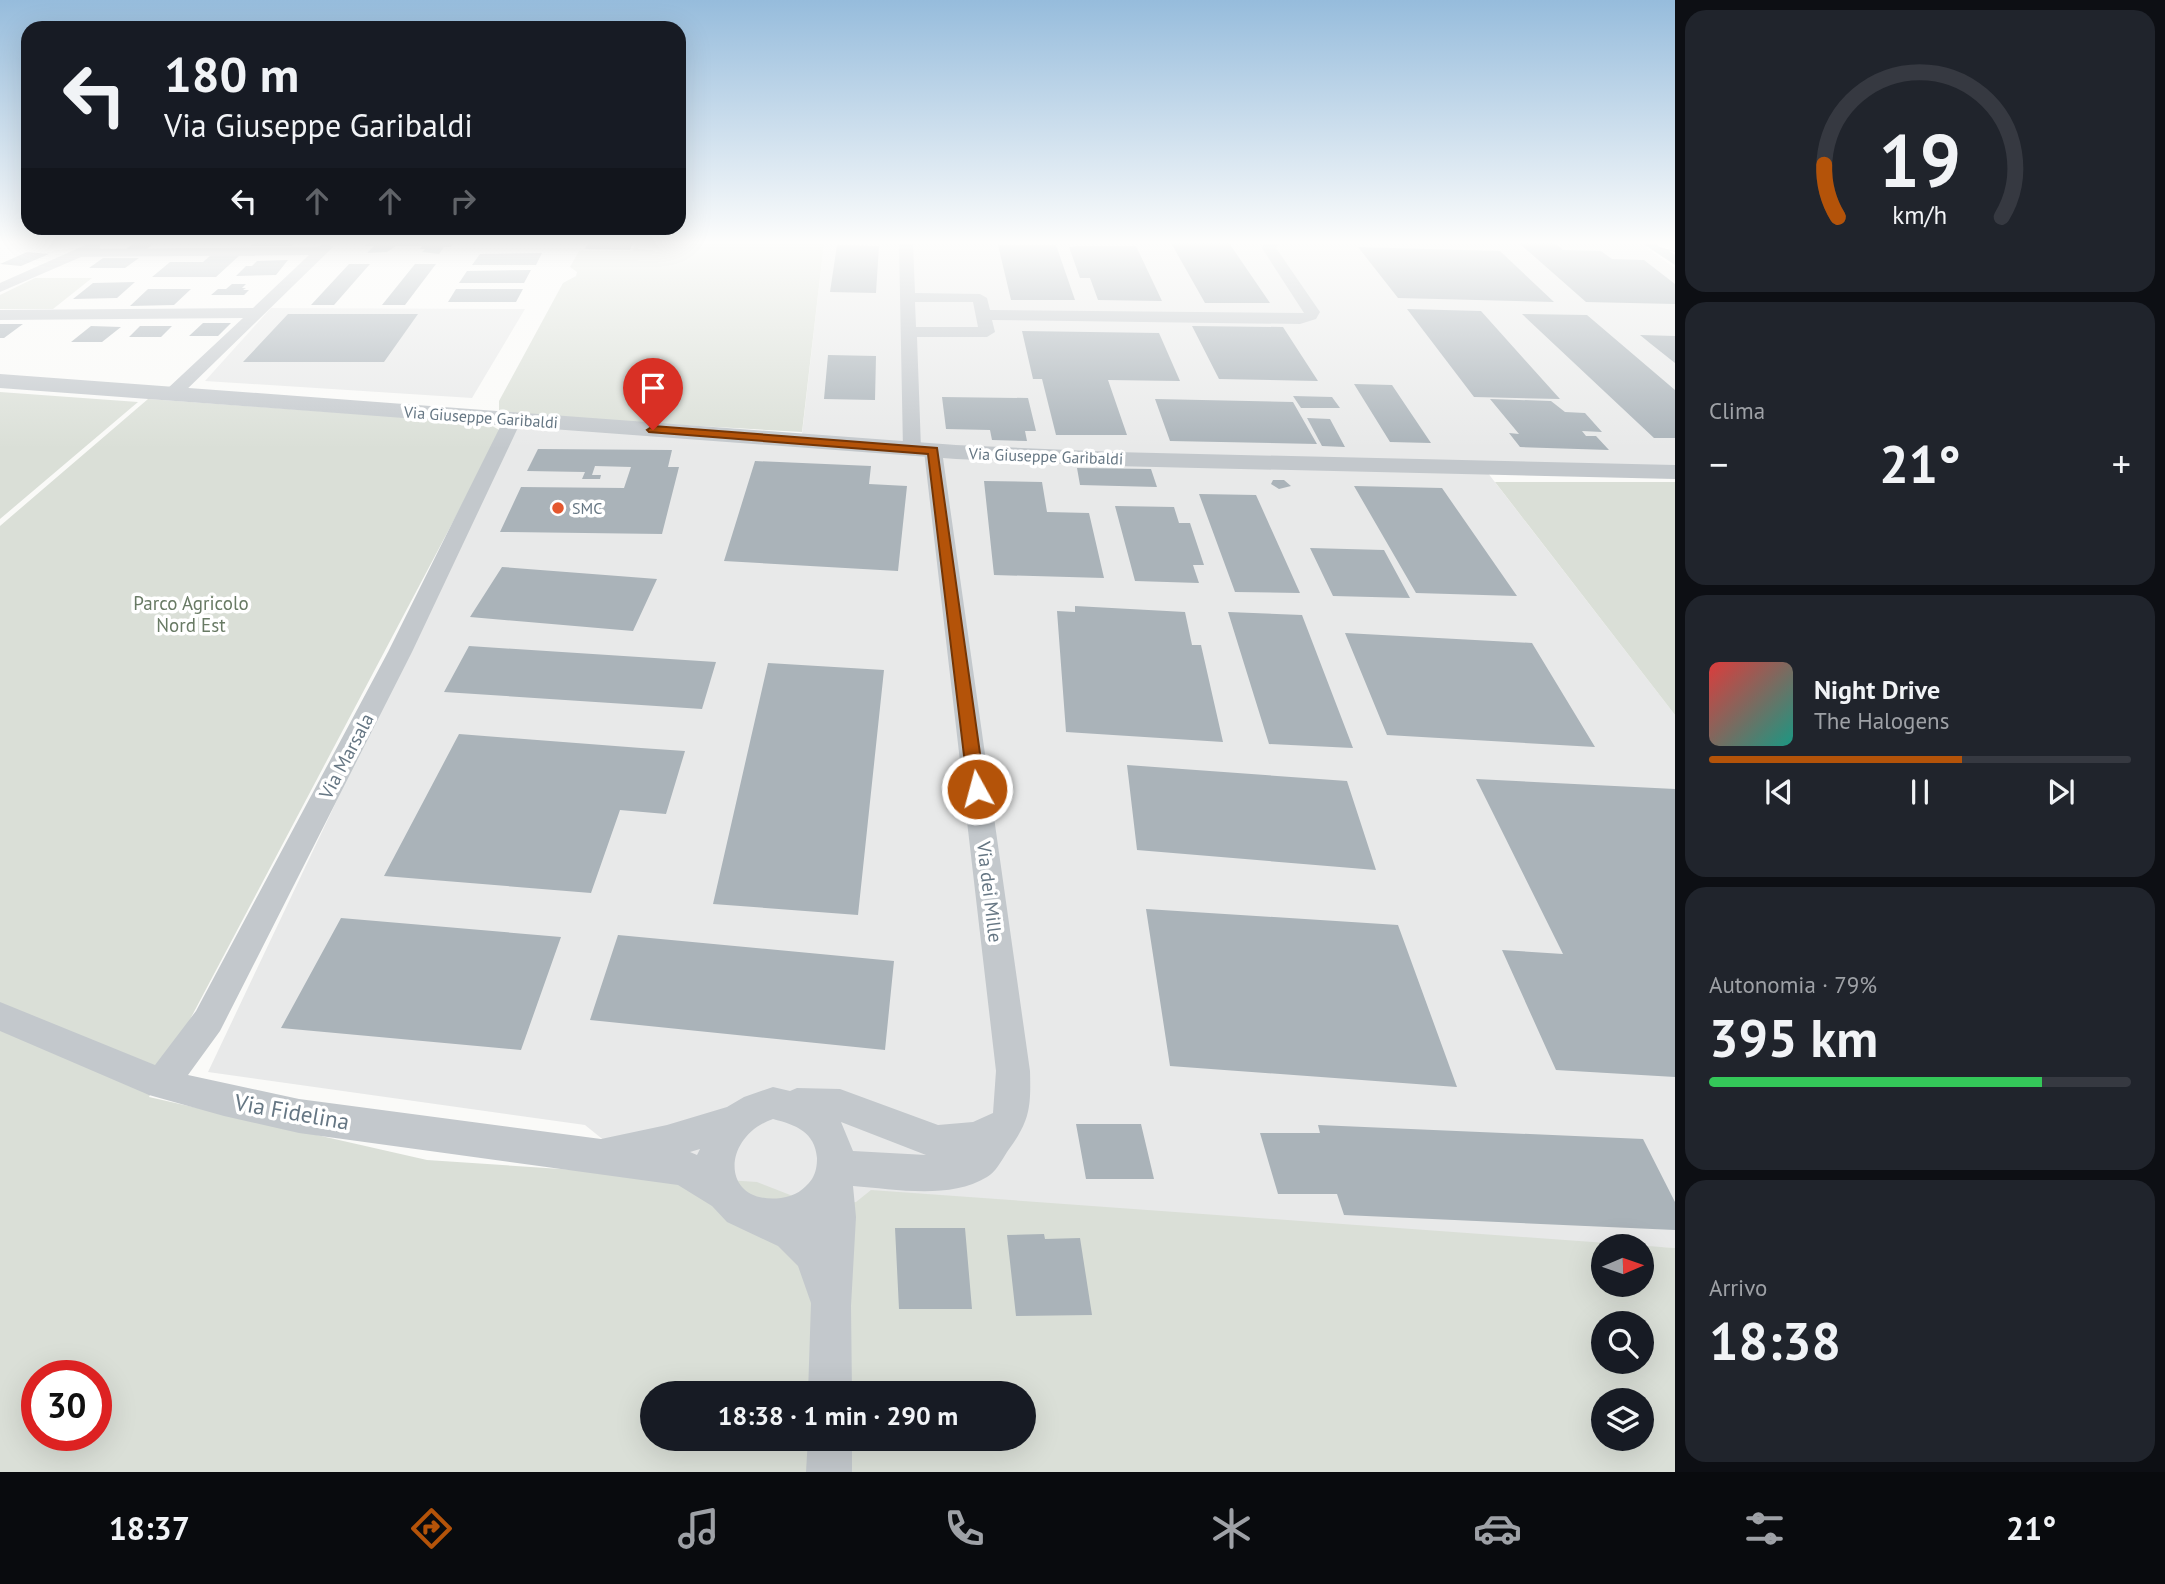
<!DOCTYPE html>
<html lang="it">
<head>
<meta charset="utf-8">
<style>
  :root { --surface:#171b24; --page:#20242c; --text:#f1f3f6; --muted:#9ea1a6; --line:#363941; --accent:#b45309 }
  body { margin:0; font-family:"PT Sans",sans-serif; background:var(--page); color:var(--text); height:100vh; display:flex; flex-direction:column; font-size:26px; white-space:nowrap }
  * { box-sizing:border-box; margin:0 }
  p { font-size:23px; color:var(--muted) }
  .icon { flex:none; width:38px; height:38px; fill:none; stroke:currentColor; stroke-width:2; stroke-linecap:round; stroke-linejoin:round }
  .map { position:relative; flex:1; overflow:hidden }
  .sheet { display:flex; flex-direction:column; gap:10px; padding:10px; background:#0d0f14; width:490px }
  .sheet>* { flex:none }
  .hud { position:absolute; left:21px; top:21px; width:665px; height:214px; border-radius:21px; box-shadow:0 7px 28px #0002; background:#171b24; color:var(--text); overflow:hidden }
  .needle { width:46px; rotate:88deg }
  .controls { position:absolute; left:1591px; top:1234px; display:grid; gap:14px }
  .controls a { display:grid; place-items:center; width:63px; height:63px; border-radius:50%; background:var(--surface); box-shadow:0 7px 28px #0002; font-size:35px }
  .speed { position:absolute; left:21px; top:1360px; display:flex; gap:14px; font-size:35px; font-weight:700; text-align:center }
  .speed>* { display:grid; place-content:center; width:91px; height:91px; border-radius:50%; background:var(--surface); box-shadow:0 7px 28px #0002; line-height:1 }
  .speed .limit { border:10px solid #d22; background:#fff; color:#111 }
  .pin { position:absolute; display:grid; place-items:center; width:60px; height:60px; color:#fff; margin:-72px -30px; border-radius:50% 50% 50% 0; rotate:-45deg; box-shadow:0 0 7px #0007 }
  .pin .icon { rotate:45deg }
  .me { position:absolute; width:77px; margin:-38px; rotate:353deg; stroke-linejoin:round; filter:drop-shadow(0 0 5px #0008) }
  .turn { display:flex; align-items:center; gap:24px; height:147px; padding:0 28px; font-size:32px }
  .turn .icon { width:91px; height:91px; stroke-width:2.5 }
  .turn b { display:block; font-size:49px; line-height:60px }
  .lanes { display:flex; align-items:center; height:66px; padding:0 28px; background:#0003; justify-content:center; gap:35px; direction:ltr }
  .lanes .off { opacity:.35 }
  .big { font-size:52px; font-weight:800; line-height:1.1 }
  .sheet .card { flex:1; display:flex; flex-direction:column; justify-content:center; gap:10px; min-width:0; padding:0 24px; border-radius:21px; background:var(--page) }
  .sheet .dial { align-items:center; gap:0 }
  .dial svg { height:182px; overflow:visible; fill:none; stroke:var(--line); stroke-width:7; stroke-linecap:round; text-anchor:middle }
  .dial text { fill:var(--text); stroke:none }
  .song { display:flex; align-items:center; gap:21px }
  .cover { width:84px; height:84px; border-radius:10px; background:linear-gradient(135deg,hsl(0 70% 55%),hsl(170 70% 35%)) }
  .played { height:7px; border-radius:4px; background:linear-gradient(90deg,var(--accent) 60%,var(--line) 60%) }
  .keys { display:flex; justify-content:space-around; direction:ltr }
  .heat { display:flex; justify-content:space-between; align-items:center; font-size:38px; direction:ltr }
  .charge { height:10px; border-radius:5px; background:linear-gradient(90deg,#34c759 79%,var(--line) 0) }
  .trip { position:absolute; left:640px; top:1381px; width:396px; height:70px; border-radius:35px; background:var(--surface); box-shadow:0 7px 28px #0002; font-weight:800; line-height:70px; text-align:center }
  .tabs { display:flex; height:112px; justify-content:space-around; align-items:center; background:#090b0e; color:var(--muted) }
  .tabs .icon { width:49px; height:49px }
  .tabs .current { color:var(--accent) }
  .tabs b { font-size:32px; color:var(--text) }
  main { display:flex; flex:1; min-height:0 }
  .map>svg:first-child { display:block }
  .built { fill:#e8e9e9 }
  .green { fill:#dadfd7; fill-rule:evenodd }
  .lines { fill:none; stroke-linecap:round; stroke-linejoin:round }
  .canal { fill:#bbc7cb; fill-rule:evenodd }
  .building { fill:#aab3b9 }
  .secondary-casing { stroke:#b3babf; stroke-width:2 }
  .minor { fill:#c3c8cc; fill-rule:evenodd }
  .tertiary { fill:#c3c8cc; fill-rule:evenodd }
  .secondary { fill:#fff; fill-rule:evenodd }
  .route { fill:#b45309; stroke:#753606; stroke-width:2 }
  .poi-dot { fill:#e4572e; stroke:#fff; stroke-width:2.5 }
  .labels { text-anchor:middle; stroke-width:7; stroke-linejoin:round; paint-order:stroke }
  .far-street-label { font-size:16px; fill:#657683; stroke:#fff }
  .far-poi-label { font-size:16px; fill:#657683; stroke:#fff; text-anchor:start }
  .park-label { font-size:19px; fill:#687a64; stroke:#fff }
  .street-label { font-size:19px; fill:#657683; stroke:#fff }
  .near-street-label { font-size:23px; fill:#657683; stroke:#fff }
</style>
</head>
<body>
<main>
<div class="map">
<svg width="1675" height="1472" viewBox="0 0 1675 1472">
  <rect width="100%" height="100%" fill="#fafaf8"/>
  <path class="built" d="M 824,243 L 1634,243 L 1641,244 L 1675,268 L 1675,471 L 1484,468 L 1675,715 L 1675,1248 L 1248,1228 L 854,1343 L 585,1125 L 208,1072 L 517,421 L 801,443 Z
    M 271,308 L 525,309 L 472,398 L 205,381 Z"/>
  <path class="green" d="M 636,243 L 824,243 L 802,432 L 508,415 L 499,412 L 499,401 L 563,283 L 576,276 L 577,272 L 570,267 L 579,251 L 632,251 Z
    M 35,278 L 92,278 L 53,309 L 0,309 L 0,295 Z
    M 0,392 L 138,402 L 0,519 Z
    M 148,399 L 487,423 L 501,431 L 149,1097 L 427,1160 L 757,1182 L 821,1207 L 856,1202 L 871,1190 L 1675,1248 L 1675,1472 L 0,1472 L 0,526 ZM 1603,1246 L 1642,1246 L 1642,1284 L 1603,1284 ZM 1603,1323 L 1642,1323 L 1642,1362 L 1603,1362 ZM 37,1376 L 96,1376 L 96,1435 L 37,1435 ZM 653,1393 L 1024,1393 L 1024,1438 L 653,1438 ZM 1603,1400 L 1642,1400 L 1642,1438 L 1603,1438 Z
    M 1495,482 L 1675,482 L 1675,715 Z"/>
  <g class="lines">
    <path class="canal" d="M 1642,243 L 1658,243 L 1675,255 L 1675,265 Z"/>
  </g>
  <path class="building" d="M 134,243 L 154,243 L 147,249 L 126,249 Z
    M 254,243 L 295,243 L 291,246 L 250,246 Z
    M 368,243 L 454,243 L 451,247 L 444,247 L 439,254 L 422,252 L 425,249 L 420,249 L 422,246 L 396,246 L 387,252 L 367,253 L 374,246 L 365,246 Z
    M 588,243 L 633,243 L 630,250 L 585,249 Z
    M 1171,243 L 1229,243 L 1270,303 L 1205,303 Z
    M 1519,243 L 1555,243 L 1563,250 L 1601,251 L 1612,259 L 1644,260 L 1675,284 L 1675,304 L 1586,302 Z
    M 837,245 L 879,246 L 876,293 L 830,292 Z
    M 998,245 L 1056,245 L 1075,300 L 1011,300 Z
    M 1078,246 L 1136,246 L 1162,301 L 1098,300 L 1090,278 L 1080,278 L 1069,247 Z
    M 1358,247 L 1500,251 L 1554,302 L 1398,298 Z
    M 27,252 L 49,254 L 21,266 L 0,264 Z
    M 542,253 L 536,265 L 472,265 L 480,254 Z
    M 211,255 L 240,255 L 216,277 L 152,277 L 170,262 L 203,262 Z
    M 103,258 L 139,258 L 125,268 L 89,268 Z
    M 288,260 L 276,275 L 236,276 L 246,266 L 252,266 L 257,261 Z
    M 349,264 L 370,264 L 334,305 L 311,305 Z
    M 415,264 L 436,264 L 405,305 L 382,305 Z
    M 531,270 L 524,283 L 459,283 L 467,271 Z
    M 135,282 L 117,298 L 73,299 L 93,283 Z
    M 232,284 L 246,284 L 242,288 L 246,288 L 243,290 L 249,290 L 244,295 L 211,295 L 218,289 L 226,289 Z
    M 148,289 L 191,289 L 174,305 L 130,306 Z
    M 456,289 L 523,289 L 516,302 L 448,302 Z
    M 1407,309 L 1481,311 L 1560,399 L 1474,397 Z
    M 288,314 L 418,314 L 384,362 L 243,362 Z
    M 1522,314 L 1587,315 L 1675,390 L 1675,438 L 1654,438 Z
    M 203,323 L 231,323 L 218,336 L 189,336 Z
    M 0,324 L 23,324 L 4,338 L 0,338 Z
    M 91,326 L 121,327 L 102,342 L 71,342 Z
    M 140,326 L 172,326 L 161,337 L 129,337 Z
    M 1192,326 L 1283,327 L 1318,381 L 1219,379 Z
    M 1022,331 L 1159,333 L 1180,381 L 1108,380 L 1127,435 L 1056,435 L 1042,379 L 1033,379 Z
    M 1640,335 L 1675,336 L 1675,363 L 1651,344 Z
    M 828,355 L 876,356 L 875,400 L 824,399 Z
    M 1354,384 L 1392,385 L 1431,443 L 1390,442 Z
    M 1293,396 L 1332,397 L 1340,408 L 1301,408 Z
    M 942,397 L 1028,398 L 1036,431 L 1025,431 L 1027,441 L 992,440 L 990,430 L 946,429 Z
    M 1155,399 L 1293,402 L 1317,444 L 1170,441 Z
    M 1490,399 L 1551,401 L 1565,412 L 1585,413 L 1602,432 L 1582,431 L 1586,436 L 1596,436 L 1609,450 L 1520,447 L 1509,433 L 1519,434 Z
    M 1307,418 L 1330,419 L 1345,447 L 1322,446 Z
    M 538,449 L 672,450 L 668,467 L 679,467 L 662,534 L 500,532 L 521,487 L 624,488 L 631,467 L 595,466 L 592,475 L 601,475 L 600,479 L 582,479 L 585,472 L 527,471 Z
    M 755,461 L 871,466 L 869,484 L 907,486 L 898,571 L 724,561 Z
    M 1077,468 L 1151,469 L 1157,487 L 1080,485 Z
    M 1273,480 L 1284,480 L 1291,486 L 1279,489 L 1271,484 Z
    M 984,481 L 1042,482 L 1047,512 L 1089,513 L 1104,578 L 994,575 Z
    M 1354,486 L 1442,488 L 1517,596 L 1416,593 Z
    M 1199,494 L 1256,495 L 1300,593 L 1235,592 Z
    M 1115,506 L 1174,507 L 1179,523 L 1190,523 L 1204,565 L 1193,565 L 1199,583 L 1135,581 Z
    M 1310,548 L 1384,550 L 1410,598 L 1333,596 Z
    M 502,567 L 657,579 L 633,631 L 470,617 Z
    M 1075,606 L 1185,612 L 1192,645 L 1201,645 L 1223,742 L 1066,732 L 1057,611 L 1075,612 Z
    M 1228,612 L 1302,615 L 1353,748 L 1269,744 Z
    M 1345,633 L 1532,643 L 1595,747 L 1387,735 Z
    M 469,646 L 716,662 L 702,709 L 444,692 Z
    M 768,663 L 884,670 L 858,915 L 713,904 Z
    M 459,734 L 641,748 L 685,751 L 666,814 L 620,810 L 591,893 L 384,876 Z
    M 1127,765 L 1347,781 L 1376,870 L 1137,850 Z
    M 1476,779 L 1675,789 L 1675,1077 L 1556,1070 L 1502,950 L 1563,954 Z
    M 1146,909 L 1398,925 L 1457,1087 L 1170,1066 Z
    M 341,918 L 561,937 L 521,1050 L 281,1028 Z
    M 618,935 L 894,961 L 885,1050 L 590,1020 Z
    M 1076,1124 L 1141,1124 L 1154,1179 L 1086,1179 Z
    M 1318,1125 L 1643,1139 L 1675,1202 L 1675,1230 L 1344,1215 L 1337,1194 L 1278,1194 L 1260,1133 L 1320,1133 Z
    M 895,1228 L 965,1228 L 972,1309 L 899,1309 Z
    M 1044,1234 L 1045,1239 L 1080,1238 L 1092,1315 L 1016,1316 L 1007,1235 Z"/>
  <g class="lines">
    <g class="secondary-casing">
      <path id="secondary" d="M 1657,243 L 1675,243 L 1675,251 L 1659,247 Z"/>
    </g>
    <path class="minor" d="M 90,243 L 100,243 L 100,249 L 318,247 L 326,243 L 333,247 L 179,397 L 167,397 L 164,393 L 167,389 L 243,318 L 0,320 L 0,310 L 253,308 L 309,255 L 81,257 L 0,292 L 0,283 Z
      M 899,243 L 913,243 L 915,293 L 980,294 L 987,298 L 990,310 L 1304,313 L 1262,248 L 1265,243 L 1279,243 L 1276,248 L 1320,312 L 1316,319 L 1300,324 L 992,320 L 995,332 L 987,337 L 917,337 L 921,449 L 912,455 L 903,449 ZM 915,302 L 973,302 L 978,327 L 916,327 Z
      M 513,414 L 522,419 L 412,652 L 220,1031 L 188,1075 L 299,1099 L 601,1139 L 667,1125 L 727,1107 L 744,1097 L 773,1087 L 790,1091 L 797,1088 L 840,1089 L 938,1125 L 973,1122 L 993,1113 L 996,1071 L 924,451 L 926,447 L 940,447 L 942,451 L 1030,1071 C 1031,1108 1030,1121 1007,1152 C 1002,1160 995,1173 987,1177 C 949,1200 895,1189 853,1186 L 856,1217 L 851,1306 L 852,1393 L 808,1393 L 811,1303 L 798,1266 L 778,1246 L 727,1222 L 712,1206 L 678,1185 L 299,1133 L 224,1116 L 149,1095 L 0,1031 L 0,1002 L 155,1065 L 196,1011 L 388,652 L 504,419 ZM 773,1119 C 796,1125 815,1132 817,1158 C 817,1166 816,1172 812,1179 C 804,1190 795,1196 781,1198 C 720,1205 721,1137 773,1119 ZM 841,1122 L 926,1155 L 853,1151 ZM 700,1149 L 697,1155 L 690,1152 Z
      M 808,1438 L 852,1438 L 852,1472 L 806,1472 Z"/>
    <path class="tertiary" d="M 0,374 L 956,445 L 1114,452 L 1675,465 L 1675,479 L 1114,466 L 956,459 L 0,388 Z"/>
    <use href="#secondary" class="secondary"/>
  </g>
  <linearGradient id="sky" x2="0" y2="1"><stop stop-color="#96bcdc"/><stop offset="0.54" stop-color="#fdfdfc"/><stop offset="1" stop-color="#fdfdfc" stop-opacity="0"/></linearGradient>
  <rect width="1675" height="449" fill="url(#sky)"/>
  <path class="route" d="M 653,426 L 937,448 L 985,789 L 983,794 L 971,794 L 968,789 L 928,454 L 649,432 L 647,430 Z"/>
  <circle class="poi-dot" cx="558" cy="508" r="7"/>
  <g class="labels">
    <g class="far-street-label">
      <text transform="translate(481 417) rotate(4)" y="6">Via Giuseppe Garibaldi</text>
      <text transform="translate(1046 456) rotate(2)" y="6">Via Giuseppe Garibaldi</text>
    </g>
    <g class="far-poi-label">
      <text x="572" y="514">SMC</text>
    </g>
    <g class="park-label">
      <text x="191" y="610">Parco Agricolo<tspan x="191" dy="22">Nord Est</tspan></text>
    </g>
    <g class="street-label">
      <text transform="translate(346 756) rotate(-62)" y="7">Via Marsala</text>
      <text transform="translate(990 892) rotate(83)" y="7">Via dei Mille</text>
    </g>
    <g class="near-street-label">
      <text transform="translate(292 1112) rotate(10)" y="8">Via Fidelina</text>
    </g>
  </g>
</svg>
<div class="controls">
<a><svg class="needle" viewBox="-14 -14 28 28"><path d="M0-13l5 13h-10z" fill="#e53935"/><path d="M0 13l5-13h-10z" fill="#9ea1a6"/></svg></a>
<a><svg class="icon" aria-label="search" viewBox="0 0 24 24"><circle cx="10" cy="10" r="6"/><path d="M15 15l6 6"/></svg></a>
<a><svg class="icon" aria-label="layers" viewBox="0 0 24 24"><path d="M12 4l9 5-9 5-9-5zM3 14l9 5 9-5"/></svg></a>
</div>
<div class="speed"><div class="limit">30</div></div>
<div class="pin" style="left:653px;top:430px;background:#d93025"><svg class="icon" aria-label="arrive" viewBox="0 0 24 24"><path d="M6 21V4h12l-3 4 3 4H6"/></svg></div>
<svg class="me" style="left:977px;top:789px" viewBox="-20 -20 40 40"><circle r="17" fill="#b45309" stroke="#fff" stroke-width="3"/><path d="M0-11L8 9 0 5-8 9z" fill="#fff"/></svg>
<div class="trip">18:38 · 1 min · 290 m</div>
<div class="hud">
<div class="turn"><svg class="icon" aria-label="left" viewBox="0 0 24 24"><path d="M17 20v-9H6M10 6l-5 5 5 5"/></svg><div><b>180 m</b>Via Giuseppe Garibaldi</div></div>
<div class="lanes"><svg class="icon" aria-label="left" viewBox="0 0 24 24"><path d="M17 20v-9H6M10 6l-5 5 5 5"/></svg><svg class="icon off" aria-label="ahead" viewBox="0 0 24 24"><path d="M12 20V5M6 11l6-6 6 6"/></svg><svg class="icon off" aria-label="ahead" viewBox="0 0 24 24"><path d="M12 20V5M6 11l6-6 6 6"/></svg><svg class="icon off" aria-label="right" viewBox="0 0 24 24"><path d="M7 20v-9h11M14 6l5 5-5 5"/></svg></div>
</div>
</div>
<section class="sheet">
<div class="card dial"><svg viewBox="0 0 100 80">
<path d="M14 69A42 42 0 1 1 86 69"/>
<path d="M14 69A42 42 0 0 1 8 46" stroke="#b45309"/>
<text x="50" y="56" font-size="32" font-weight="700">19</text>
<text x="50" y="72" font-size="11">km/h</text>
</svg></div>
<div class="card"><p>Clima</p>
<div class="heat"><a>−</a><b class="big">21°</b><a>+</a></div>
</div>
<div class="card">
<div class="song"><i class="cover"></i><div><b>Night Drive</b><p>The Halogens</p></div></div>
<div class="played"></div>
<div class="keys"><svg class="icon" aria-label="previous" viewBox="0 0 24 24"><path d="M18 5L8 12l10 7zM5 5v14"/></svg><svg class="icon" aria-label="pause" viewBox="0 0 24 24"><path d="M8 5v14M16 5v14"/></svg><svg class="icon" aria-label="next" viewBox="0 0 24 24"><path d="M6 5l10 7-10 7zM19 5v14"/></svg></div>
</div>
<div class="card"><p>Autonomia · 79%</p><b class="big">395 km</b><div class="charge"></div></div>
<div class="card"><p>Arrivo</p><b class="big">18:38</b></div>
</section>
</main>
<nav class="tabs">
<b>18:37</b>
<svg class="icon current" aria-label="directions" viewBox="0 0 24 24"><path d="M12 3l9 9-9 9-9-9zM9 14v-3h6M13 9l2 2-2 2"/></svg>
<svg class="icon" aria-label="music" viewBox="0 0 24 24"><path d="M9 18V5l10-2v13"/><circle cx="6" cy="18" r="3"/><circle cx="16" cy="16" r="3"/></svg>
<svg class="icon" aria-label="phone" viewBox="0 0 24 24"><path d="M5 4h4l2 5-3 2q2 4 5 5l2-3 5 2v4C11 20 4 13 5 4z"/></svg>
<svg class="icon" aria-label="climate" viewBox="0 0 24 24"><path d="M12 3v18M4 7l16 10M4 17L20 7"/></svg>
<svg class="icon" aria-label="car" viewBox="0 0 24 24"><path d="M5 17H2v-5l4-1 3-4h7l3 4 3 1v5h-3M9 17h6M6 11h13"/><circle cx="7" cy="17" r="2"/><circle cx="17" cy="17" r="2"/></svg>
<svg class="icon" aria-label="filters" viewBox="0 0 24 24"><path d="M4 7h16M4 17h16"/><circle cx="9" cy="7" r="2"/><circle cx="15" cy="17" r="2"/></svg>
<b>21°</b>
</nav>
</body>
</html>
